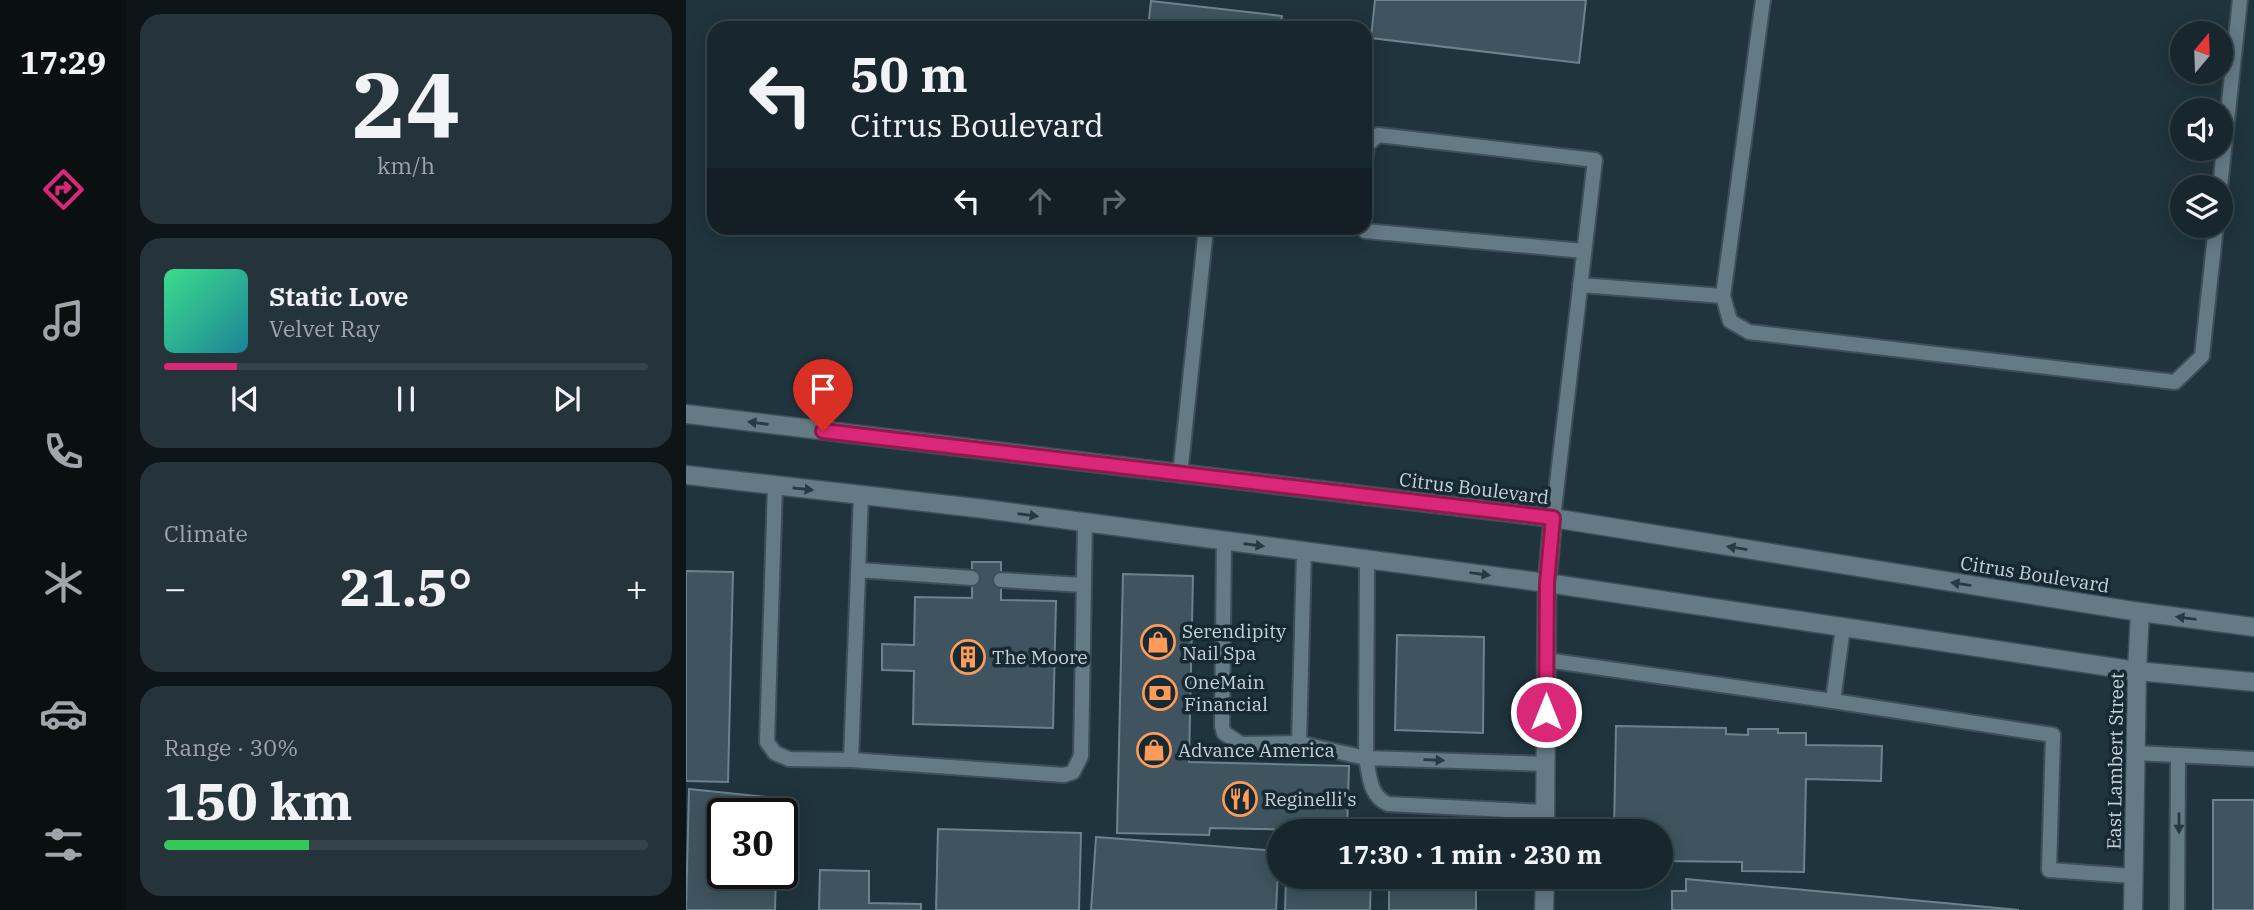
<!DOCTYPE html>
<html lang="en">
<head>
<meta charset="utf-8">
<style>
  :root { --surface:#18272e; --page:#25333a; --text:#f1f3f6; --muted:#9fa5aa; --line:#36444a; --accent:#db2777 }
  body { margin:0; font-family:"IBM Plex Serif",serif; background:var(--page); color:var(--text); height:100vh; display:flex; flex-direction:column; font-size:26px; white-space:nowrap }
  * { box-sizing:border-box; margin:0 }
  p { font-size:23px; color:var(--muted) }
  .icon { flex:none; width:38px; height:38px; fill:none; stroke:currentColor; stroke-width:2; stroke-linecap:round; stroke-linejoin:round }
  .map { position:relative; flex:1; overflow:hidden }
  .panel { display:flex; flex-direction:column; gap:14px; padding:14px; background:#0d1519; width:560px }
  .panel>* { flex:none }
  .top-card { position:absolute; left:21px; top:21px; width:665px; height:214px; border-radius:21px; box-shadow:0 4px 18px #0003,0 0 0 2px var(--line); background:#18272e; color:var(--text); overflow:hidden }
  .needle { width:46px; rotate:19deg }
  .buttons { position:absolute; left:1484px; top:21px; display:grid; gap:14px }
  .buttons a { display:grid; place-items:center; width:63px; height:63px; border-radius:50%; background:var(--surface); box-shadow:0 4px 18px #0003,0 0 0 2px var(--line); font-size:35px }
  .speed { position:absolute; left:21px; top:798px; display:flex; gap:14px; font-size:35px; font-weight:700; text-align:center }
  .speed>* { display:grid; place-content:center; width:91px; height:91px; border-radius:50%; background:var(--surface); box-shadow:0 4px 18px #0003,0 0 0 2px var(--line); line-height:1 }
  .speed .limit { border:4px solid #111; border-radius:10px; background:#fff; color:#111 }
  .pin { position:absolute; display:grid; place-items:center; width:60px; height:60px; color:#fff; margin:-72px -30px; border-radius:50% 50% 50% 0; rotate:-45deg; box-shadow:0 0 7px #0007 }
  .pin .icon { rotate:45deg }
  .me { position:absolute; width:77px; margin:-38px; rotate:0deg; stroke-linejoin:round; filter:drop-shadow(0 0 5px #0008) }
  .turn { display:flex; align-items:center; gap:24px; height:147px; padding:0 28px; font-size:32px }
  .turn .icon { width:91px; height:91px; stroke-width:2.5 }
  .turn b { display:block; font-size:49px; line-height:60px }
  .lanes { display:flex; align-items:center; height:66px; padding:0 28px; background:#0003; justify-content:center; gap:35px; direction:ltr }
  .lanes .off { opacity:.35 }
  .big { font-size:52px; font-weight:700; line-height:1.1 }
  .panel .card { flex:1; display:flex; flex-direction:column; justify-content:center; gap:10px; min-width:0; padding:0 24px; border-radius:21px; background:var(--page) }
  .panel .dial { align-items:center; gap:0 }
  .dial b { font-size:91px; line-height:1 }
  .song { display:flex; align-items:center; gap:21px }
  .cover { width:84px; height:84px; border-radius:10px; background:linear-gradient(135deg,hsl(150 70% 55%),hsl(190 70% 35%)) }
  .played { height:7px; border-radius:4px; background:linear-gradient(90deg,var(--accent) 15%,var(--line) 15%) }
  .keys { display:flex; justify-content:space-around; direction:ltr }
  .heat { display:flex; justify-content:space-between; align-items:center; font-size:38px; direction:ltr }
  .charge { height:10px; border-radius:5px; background:linear-gradient(90deg,#34c759 30%,var(--line) 0) }
  .trip { position:absolute; left:581px; top:819px; width:406px; height:70px; border-radius:35px; background:var(--surface); box-shadow:0 4px 18px #0003,0 0 0 2px var(--line); font-weight:700; line-height:70px; text-align:center }
  main { display:flex; flex:1; min-height:0 }
  .tabs { display:flex; flex-direction:column; width:126px; justify-content:space-around; align-items:center; background:#0a1012; color:var(--muted) }
  .tabs .icon { width:49px; height:49px }
  .tabs .on { color:var(--accent) }
  .tabs b { font-size:32px; color:var(--text) }
  .map>svg:first-child { display:block }
  .building { fill:#3f545e; stroke:#6c828d; stroke-width:2 }
  .lines { fill:none; stroke-linecap:round; stroke-linejoin:round }
  .service-casing { stroke:#3e4f57; stroke-width:18 }
  .minor-casing { stroke:#3e4f57; stroke-width:21 }
  .tertiary-casing { stroke:#3e4f57; stroke-width:21 }
  .service { stroke:#647a85; stroke-width:14 }
  .minor { stroke:#647a85; stroke-width:18 }
  .tertiary { stroke:#647a85; stroke-width:18 }
  .oneway { fill:#263a43 }
  .route-casing { stroke:#8e194d; stroke-width:18 }
  .route { stroke:#db2777; stroke-width:12 }
  .labels { text-anchor:middle; stroke-width:7; stroke-linejoin:round; paint-order:stroke }
  .street-label { font-size:19px; fill:#c8d3d9; stroke:#162a33 }
  .poi-label { font-size:19px; fill:#c8d3d9; stroke:#162a33; text-anchor:start }
</style>
</head>
<body>
<main>
<nav class="tabs">
<b>17:29</b>
<svg class="icon on" aria-label="directions" viewBox="0 0 24 24"><path d="M12 3l9 9-9 9-9-9zM9 14v-3h6M13 9l2 2-2 2"/></svg>
<svg class="icon" aria-label="music" viewBox="0 0 24 24"><path d="M9 18V5l10-2v13"/><circle cx="6" cy="18" r="3"/><circle cx="16" cy="16" r="3"/></svg>
<svg class="icon" aria-label="phone" viewBox="0 0 24 24"><path d="M5 4h4l2 5-3 2q2 4 5 5l2-3 5 2v4C11 20 4 13 5 4z"/></svg>
<svg class="icon" aria-label="climate" viewBox="0 0 24 24"><path d="M12 3v18M4 7l16 10M4 17L20 7"/></svg>
<svg class="icon" aria-label="car" viewBox="0 0 24 24"><path d="M5 17H2v-5l4-1 3-4h7l3 4 3 1v5h-3M9 17h6M6 11h13"/><circle cx="7" cy="17" r="2"/><circle cx="17" cy="17" r="2"/></svg>
<svg class="icon" aria-label="filters" viewBox="0 0 24 24"><path d="M4 7h16M4 17h16"/><circle cx="9" cy="7" r="2"/><circle cx="15" cy="17" r="2"/></svg>
</nav>
<section class="panel">
<div class="card dial"><b>24</b><p>km/h</p></div>
<div class="card">
<div class="song"><i class="cover"></i><div><b>Static Love</b><p>Velvet Ray</p></div></div>
<div class="played"></div>
<div class="keys"><svg class="icon" aria-label="previous" viewBox="0 0 24 24"><path d="M18 5L8 12l10 7zM5 5v14"/></svg><svg class="icon" aria-label="pause" viewBox="0 0 24 24"><path d="M8 5v14M16 5v14"/></svg><svg class="icon" aria-label="next" viewBox="0 0 24 24"><path d="M6 5l10 7-10 7zM19 5v14"/></svg></div>
</div>
<div class="card"><p>Climate</p>
<div class="heat"><a>−</a><b class="big">21.5°</b><a>+</a></div>
</div>
<div class="card"><p>Range · 30%</p><b class="big">150 km</b><div class="charge"></div></div>
</section>
<div class="map">
<svg width="1568" height="910" viewBox="0 0 1568 910">
  <rect width="100%" height="100%" fill="#20343d"/>
  <path class="building" d="M 689,0 L 900,0 L 893,63 L 685,38 Z
    M 465,1 L 596,16 L 594,28 L 462,28 Z
    M 286,562 L 315,562 L 315,600 L 370,601 L 367,728 L 227,724 L 228,671 L 196,670 L 196,644 L 228,645 L 229,597 L 286,598 Z
    M 0,571 L 47,572 L 42,782 L 0,781 Z
    M 437,574 L 507,576 L 503,762 L 663,766 L 661,831 L 524,828 L 523,835 L 431,833 Z
    M 711,635 L 798,637 L 797,733 L 709,730 Z
    M 930,726 L 1040,728 L 1040,734 L 1062,735 L 1062,729 L 1092,729 L 1092,733 L 1120,733 L 1120,745 L 1196,746 L 1195,781 L 1120,779 L 1118,872 L 1056,871 L 1056,862 L 975,861 L 975,831 L 928,831 Z
    M 3,789 L 91,798 L 91,814 L 37,814 L 37,873 L 90,873 L 89,910 L 0,910 Z
    M 1527,800 L 1568,800 L 1568,910 L 1527,910 Z
    M 252,829 L 395,833 L 393,910 L 250,910 Z
    M 410,837 L 593,851 L 590,910 L 405,910 Z
    M 134,870 L 183,871 L 183,903 L 235,904 L 235,910 L 133,910 Z
    M 600,877 L 685,877 L 684,910 L 599,910 Z
    M 703,877 L 790,877 L 790,910 L 703,910 Z
    M 1000,879 L 1333,910 L 986,910 L 986,891 L 1000,891 Z"/>
  <g class="lines">
    <g class="service-casing">
      <path id="service" d="M 1077,0 L 1037,296 L 1044,321 L 1063,332 L 1489,382 L 1516,356 L 1530,226
        M 679,161 L 681,145 L 692,135 L 909,160 L 867,518
        M 1534,187 L 1554,0
        M 676,228 L 679,231 L 898,251
        M 894,285 L 1037,296
        M 494,475 L 520,228
        M 89,486 L 81,742 L 89,753 L 103,759 L 165,760 L 378,775 L 387,772 L 395,756 L 399,522
        M 538,541 L 536,726 L 538,733 L 555,744 L 613,743 L 618,551
        M 172,570 L 286,578
        M 315,580 L 398,585
        M 1157,627 L 1147,701 L 1367,735 L 1363,870 L 1447,876
        M 860,660 L 1147,701
        M 613,743 L 680,758 L 681,559
        M 1450,753 L 1568,759
        M 165,760 L 175,494
        M 859,812 L 702,804 C 683,795 684,777 680,758 L 861,764
        M 1491,910 L 1492,755"/>
    </g>
    <g class="minor-casing">
      <path id="minor" d="M 859,831 L 861,583 L 867,518
        M 858,910 L 859,877
        M 1447,910 L 1451,671"/>
    </g>
    <g class="tertiary-casing">
      <path id="tertiary" d="M 0,414 L 867,518 L 1447,611 L 1568,627
        M 0,475 L 299,509 L 861,583 L 1451,671 L 1568,682
        M 1451,671 L 1454,612"/>
    </g>
    <use href="#service" class="service"/>
    <use href="#minor" class="minor"/>
    <use href="#tertiary" class="tertiary"/>
  </g>
  <defs><path id="oneway-solid" d="M-6-.8H1V-3.2L6.5 0L1 3.2V.8H-6Z" transform="scale(1.75)"/></defs>
  <g class="oneway">
    <use href="#oneway-solid" transform="translate(72 423) rotate(-173)"/>
    <use href="#oneway-solid" transform="translate(117 489) rotate(6)"/>
    <use href="#oneway-solid" transform="translate(342 515) rotate(8)"/>
    <use href="#oneway-solid" transform="translate(568 545) rotate(8)"/>
    <use href="#oneway-solid" transform="translate(1051 548) rotate(-171)"/>
    <use href="#oneway-solid" transform="translate(794 574) rotate(8)"/>
    <use href="#oneway-solid" transform="translate(1275 584) rotate(-171)"/>
    <use href="#oneway-solid" transform="translate(1500 618) rotate(-173)"/>
    <use href="#oneway-solid" transform="translate(748 760) rotate(2)"/>
    <use href="#oneway-solid" transform="translate(1493 823) rotate(90)"/>
  </g>
  <g class="lines">
    <g class="route-casing">
      <path id="route" d="M 137,431 L 867,518 L 861,583 L 860,712"/>
    </g>
    <use href="#route" class="route"/>
  </g>
  <defs>
    <g id="shop-ring" transform="scale(1.75)"><circle r="9.5" fill="#162a33" stroke="#ff9b59" stroke-width="1.5"/><path d="M-5-2.5h2.3a2.7 3.5 0 0 1 5.4 0H5L5.5 6h-11ZM-1.5-2.5h3a1.5 2.3 0 0 0-3 0Z" fill="#ff9b59"/></g>
    <g id="building-ring" transform="scale(1.75)"><circle r="9.5" fill="#162a33" stroke="#ff9b59" stroke-width="1.5"/><path d="M-4-6H4V6H1V3H-1V6H-4ZM-2.5-4.3h1.7v1.8h-1.7ZM.8-4.3h1.7v1.8H.8ZM-2.5-1h1.7V.8h-1.7ZM.8-1h1.7V.8H.8Z" fill="#ff9b59"/></g>
    <g id="bank-ring" transform="scale(1.75)"><circle r="9.5" fill="#162a33" stroke="#ff9b59" stroke-width="1.5"/><path d="M-6-4H6V4H-6ZM0-2.3a2.3 2.3 0 1 0 0 4.6a2.3 2.3 0 1 0 0-4.6Z" fill="#ff9b59"/></g>
    <g id="restaurant-ring" transform="scale(1.75)"><circle r="9.5" fill="#162a33" stroke="#ff9b59" stroke-width="1.5"/><path d="M-5-6h1v4h1v-4h1v4h1v-4h1v5L-1.5 .5V6h-2V.5L-5-1ZM5-6V6H3V1.5H1.5Q1.5-4 5-6Z" fill="#ff9b59"/></g>
  </defs>
  <g fill-rule="evenodd">
    <use href="#shop-ring" x="472" y="642"/>
    <use href="#building-ring" x="282" y="657"/>
    <use href="#bank-ring" x="474" y="693"/>
    <use href="#shop-ring" x="468" y="750"/>
    <use href="#restaurant-ring" x="554" y="799"/>
  </g>
  <g class="labels">
    <g class="street-label">
      <text transform="translate(788 488) rotate(7)" y="7">Citrus Boulevard</text>
      <text transform="translate(1349 574) rotate(9)" y="7">Citrus Boulevard</text>
      <text transform="translate(1429 761) rotate(-89)" y="7">East Lambert Street</text>
    </g>
    <g class="poi-label">
      <text x="496" y="638">Serendipity<tspan x="496" dy="22">Nail Spa</tspan></text>
      <text x="306" y="664">The Moore</text>
      <text x="498" y="689">OneMain<tspan x="498" dy="22">Financial</tspan></text>
      <text x="492" y="757">Advance America</text>
      <text x="578" y="806">Reginelli's</text>
    </g>
  </g>
</svg>
<div class="buttons">
<a><svg class="needle" viewBox="-14 -14 28 28"><path d="M0-13l5 13h-10z" fill="#e53935"/><path d="M0 13l5-13h-10z" fill="#9fa5aa"/></svg></a>
<a><svg class="icon" aria-label="sound" viewBox="0 0 24 24"><path d="M4 9h4l5-4v14l-5-4H4zM17 9q2 3 0 6"/></svg></a>
<a><svg class="icon" aria-label="layers" viewBox="0 0 24 24"><path d="M12 4l9 5-9 5-9-5zM3 14l9 5 9-5"/></svg></a>
</div>
<div class="speed"><div class="limit">30</div></div>
<div class="pin" style="left:137px;top:431px;background:#d93025"><svg class="icon" aria-label="arrive" viewBox="0 0 24 24"><path d="M6 21V4h12l-3 4 3 4H6"/></svg></div>
<svg class="me" style="left:860px;top:712px" viewBox="-20 -20 40 40"><circle r="17" fill="#db2777" stroke="#fff" stroke-width="3"/><path d="M0-11L8 9 0 5-8 9z" fill="#fff"/></svg>
<div class="trip">17:30 · 1 min · 230 m</div>
<div class="top-card">
<div class="turn"><svg class="icon" aria-label="left" viewBox="0 0 24 24"><path d="M17 20v-9H6M10 6l-5 5 5 5"/></svg><div><b>50 m</b>Citrus Boulevard</div></div>
<div class="lanes"><svg class="icon" aria-label="left" viewBox="0 0 24 24"><path d="M17 20v-9H6M10 6l-5 5 5 5"/></svg><svg class="icon off" aria-label="ahead" viewBox="0 0 24 24"><path d="M12 20V5M6 11l6-6 6 6"/></svg><svg class="icon off" aria-label="right" viewBox="0 0 24 24"><path d="M7 20v-9h11M14 6l5 5-5 5"/></svg></div>
</div>
</div>
</main>
</body>
</html>
